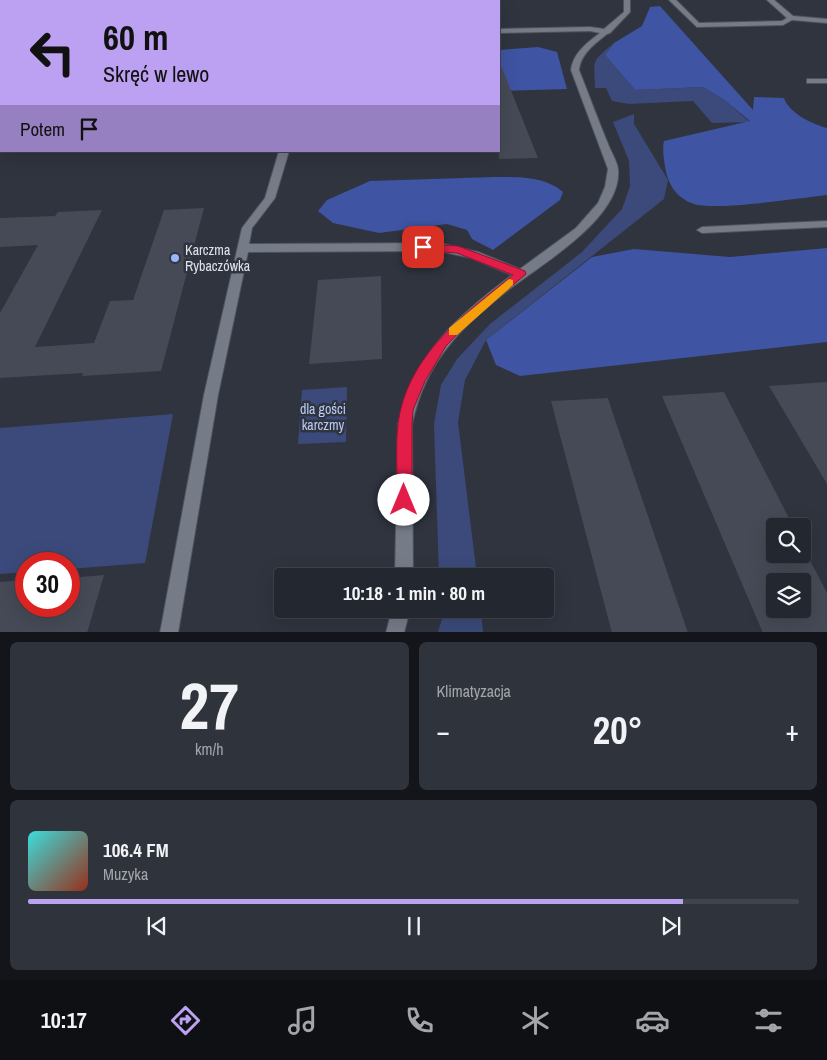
<!DOCTYPE html>
<html lang="pl">
<head>
<meta charset="utf-8">
<style>
  :root { --surface:#23272f; --page:#2f333b; --text:#f1f3f6; --muted:#a3a5aa; --line:#40444b; --accent:#bca0f2 }
  body { margin:0; font-family:"Archivo Narrow",sans-serif; background:var(--page); color:var(--text); height:100vh; display:flex; flex-direction:column; font-size:19px; white-space:nowrap }
  * { box-sizing:border-box; margin:0 }
  p { font-size:16px; color:var(--muted) }
  .icon { flex:none; width:28px; height:28px; fill:none; stroke:currentColor; stroke-width:2; stroke-linecap:round; stroke-linejoin:round }
  .map { position:relative; height:632px; overflow:hidden }
  .drawer { display:flex; flex-direction:column; gap:10px; padding:10px; background:#13151a; flex:1 }
  .drawer>* { flex:none }
  .banner { position:absolute; left:0px; top:0px; width:500px; height:152px; box-shadow:0 5px 20px #0002,0 0 0 1px var(--line); background:#bca0f2; color:#111; overflow:hidden }
  .fabs { position:absolute; left:766px; top:518px; display:grid; gap:10px }
  .fabs a { display:grid; place-items:center; width:45px; height:45px; border-radius:5px; background:var(--surface); box-shadow:0 5px 20px #0002,0 0 0 1px var(--line); font-size:25px }
  .speed { position:absolute; left:15px; top:552px; display:flex; gap:10px; font-size:25px; font-weight:700; text-align:center }
  .speed>* { display:grid; place-content:center; width:65px; height:65px; border-radius:50%; background:var(--surface); box-shadow:0 5px 20px #0002,0 0 0 1px var(--line); line-height:1 }
  .speed .limit { border:8px solid #d22; background:#fff; color:#111 }
  .pin { position:absolute; display:grid; place-items:center; width:42px; height:42px; color:#fff; margin:-21px; border-radius:10px; box-shadow:0 2px 8px #0006 }
  .me { position:absolute; width:55px; margin:-28px; rotate:0deg; stroke-linejoin:round; filter:drop-shadow(0 0 4px #0008) }
  .turn { display:flex; align-items:center; gap:18px; height:105px; padding:0 20px; font-size:22px }
  .turn .icon { width:65px; height:65px; stroke-width:2.5 }
  .turn b { display:block; font-size:35px; line-height:42px }
  .then { display:flex; align-items:center; height:48px; padding:0 20px; background:#0003; gap:10px; font-size:19px }
  .big { font-size:38px; font-weight:700; line-height:1.1 }
  .drawer .tile { flex:1; display:flex; flex-direction:column; justify-content:center; gap:8px; min-width:0; padding:0 18px; border-radius:8px; background:var(--page) }
  .drawer .dial { align-items:center; gap:0 }
  .dial b { font-size:65px; line-height:1 }
  .song { display:flex; align-items:center; gap:15px }
  .cover { width:60px; height:60px; border-radius:8px; background:linear-gradient(135deg,hsl(180 70% 55%),hsl(10 70% 35%)) }
  .played { height:5px; border-radius:2px; background:linear-gradient(90deg,var(--accent) 85%,var(--line) 85%) }
  .keys { display:flex; justify-content:space-around; direction:ltr }
  .heat { display:flex; justify-content:space-between; align-items:center; font-size:28px; direction:ltr }
  .drawer .tiles { flex:1; display:grid; gap:10px; grid-template-columns:1fr 1fr }
  .tile:last-child { grid-column:span 2 }
  .trip { position:absolute; left:274px; top:568px; width:280px; height:50px; border-radius:5px; background:var(--surface); box-shadow:0 5px 20px #0002,0 0 0 1px var(--line); font-weight:700; line-height:50px; text-align:center }
  .tabs { display:flex; height:80px; justify-content:space-around; align-items:center; background:#0e1013; color:var(--muted) }
  .tabs .icon { width:35px; height:35px }
  .tabs .on { color:var(--accent) }
  .tabs b { font-size:22px; color:var(--text) }
  .map>svg:first-child { display:block }
  .green { fill:#3b4a7b }
  .forest { fill:#3f54a2 }
  .building { fill:#454a56; fill-rule:evenodd }
  .lines { fill:none; stroke-linecap:round; stroke-linejoin:round }
  .minor-casing { stroke:#4f535d; stroke-width:2 }
  .minor { fill:#767b88; fill-rule:evenodd }
  .route { fill:#e11d48; stroke:#92132f }
  .slow { fill:#f59e0b }
  .poi-dot { fill:#9cb4fd; stroke:#2f343f; stroke-width:2 }
  .labels { text-anchor:middle; stroke-width:5; stroke-linejoin:round; paint-order:stroke }
  .poi-label { font-size:14px; fill:#dfe2e9; stroke:#2f343f; text-anchor:start }
  .park-label { font-size:14px; fill:#bacaf5; stroke:#2f343f }
</style>
</head>
<body>
<div class="map">
<svg width="827" height="633" viewBox="0 0 827 633">
  <rect width="100%" height="100%" fill="#2f343f"/>
  <path class="green" d="M 0,0 L 292,0 L 293,1 L 1,1 L 0,65 Z
    M 614,43 L 605,55 L 635,90 L 703,87 L 723,99 L 750,122 L 712,123 L 693,101 L 629,104 L 612,101 L 606,88 L 595,88 C 594,59 591,62 614,43 Z
    M 634,114 L 634,124 L 668,180 L 664,199 L 486,340 L 465,380 L 458,422 L 477,576 L 439,576 L 434,424 L 441,385 L 457,359 L 490,324 L 582,252 L 622,209 L 630,186 L 629,161 L 613,122 Z
    M 347,387 L 346,442 L 298,444 L 302,390 Z
    M 173,414 L 145,563 L 69,569 L 69,564 L 26,564 L 26,572 L 0,574 L 0,428 Z
    M 441,609 L 481,609 L 483,632 L 438,632 L 442,619 Z"/>
  <path class="forest" d="M 660,6 L 753,110 L 754,97 L 784,98 C 789,113 812,124 827,128 L 827,195 C 799,198 716,211 694,204 C 676,198 668,184 665,167 C 664,158 662,150 664,141 L 750,121 L 723,99 L 703,87 L 635,90 L 605,55 L 614,43 L 642,26 L 650,7 Z
    M 538,47 L 557,52 L 567,89 L 499,91 L 499,50 Z
    M 494,177 C 519,177 544,176 563,192 L 560,200 L 493,250 L 472,239 L 467,230 L 447,224 L 379,233 L 333,223 L 318,211 L 327,200 L 370,181 Z
    M 827,248 L 827,342 L 520,376 L 496,365 L 486,340 L 592,257 L 634,249 L 730,257 Z"/>
  <path class="building" d="M 499,63 L 500,63 L 538,158 L 499,159 Z
    M 204,208 L 161,371 L 82,376 L 83,373 L 0,378 L 0,313 L 38,245 L 0,247 L 0,218 L 55,216 L 58,212 L 102,210 L 35,347 L 94,343 L 110,301 L 133,300 L 164,210 Z
    M 381,276 L 382,359 L 309,364 L 318,280 Z
    M 827,382 L 827,484 L 769,386 Z
    M 724,392 L 793,526 L 775,526 L 775,554 L 802,554 L 802,545 L 827,593 L 827,633 L 763,633 L 662,396 ZM 775,581 L 802,581 L 802,609 L 775,609 Z
    M 608,398 L 611,408 L 688,633 L 612,633 L 551,401 Z
    M 104,575 L 87,633 L 0,633 L 0,582 L 26,580 L 26,606 L 69,606 L 69,578 Z"/>
  <g class="lines">
    <g class="minor-casing">
      <path id="minor" d="M 426,0 L 433,0 L 434,1 L 427,1 Z
        M 624,0 L 630,0 L 630,12 L 610,33 L 607,34 C 595,44 581,53 579,70 C 589,95 598,120 608,144 C 611,152 617,161 618,169 C 623,218 540,265 507,291 C 487,307 467,323 451,343 C 430,368 419,393 412,424 L 413,576 L 395,576 L 398,424 C 415,353 456,317 512,275 L 471,258 L 439,251 L 248,252 L 218,395 L 178,633 L 160,633 L 204,395 L 242,228 L 265,198 L 279,151 L 289,151 L 275,198 L 252,228 L 249,244 L 439,243 L 478,252 L 520,269 L 576,228 L 598,203 L 605,187 L 608,169 L 571,70 C 573,53 587,43 600,33 L 590,31 L 499,33 L 499,29 L 590,27 L 604,29 L 624,12 Z
        M 669,0 L 676,0 L 699,23 L 782,21 L 787,18 L 767,0 L 774,0 L 793,16 L 827,19 L 827,23 L 792,20 L 783,25 L 697,27 Z
        M 807,79 L 827,79 L 827,83 L 807,83 Z
        M 827,221 L 827,227 L 702,233 L 697,230 L 702,227 Z
        M 392,609 L 410,609 L 404,633 L 386,633 Z"/>
    </g>
    <use href="#minor" class="minor"/>
  </g>
  <path class="route" d="M 423,244 L 458,246 L 525,271 L 526,274 L 466,325 L 446,346 L 425,381 L 413,410 L 412,424 L 412,500 L 410,505 L 404,507 L 399,505 L 397,500 C 398,472 394,440 400,412 C 414,350 467,312 513,275 L 457,253 L 420,250 L 420,245 Z"/>
  <path class="slow" d="M 509,279 L 513,280 L 513,285 L 457,335 L 449,335 L 449,328 Z"/>
  <circle class="poi-dot" cx="175" cy="258" r="5"/>
  <g class="labels">
    <g class="poi-label">
      <text x="185" y="255">Karczma<tspan x="185" dy="16">Rybaczówka</tspan></text>
    </g>
    <g class="park-label">
      <text x="323" y="414">dla gości<tspan x="323" dy="16">karczmy</tspan></text>
    </g>
  </g>
</svg>
<div class="fabs">
<a><svg class="icon" aria-label="search" viewBox="0 0 24 24"><circle cx="10" cy="10" r="6"/><path d="M15 15l6 6"/></svg></a>
<a><svg class="icon" aria-label="layers" viewBox="0 0 24 24"><path d="M12 4l9 5-9 5-9-5zM3 14l9 5 9-5"/></svg></a>
</div>
<div class="speed"><div class="limit">30</div></div>
<div class="pin" style="left:423px;top:247px;background:#d93025"><svg class="icon" aria-label="arrive" viewBox="0 0 24 24"><path d="M6 21V4h12l-3 4 3 4H6"/></svg></div>
<svg class="me" style="left:404px;top:500px" viewBox="-20 -20 40 40"><circle r="19" fill="#fff"/><path d="M0-13L10 11 0 6-10 11z" fill="#e11d48"/></svg>
<div class="trip">10:18 · 1 min · 80 m</div>
<div class="banner">
<div class="turn"><svg class="icon" aria-label="left" viewBox="0 0 24 24"><path d="M17 20v-9H6M10 6l-5 5 5 5"/></svg><div><b>60 m</b>Skręć w lewo</div></div>
<div class="then">Potem<svg class="icon" aria-label="arrive" viewBox="0 0 24 24"><path d="M6 21V4h12l-3 4 3 4H6"/></svg></div>
</div>
</div>
<section class="drawer">
<div class="tiles">
<div class="tile dial"><b>27</b><p>km/h</p></div>
<div class="tile"><p>Klimatyzacja</p>
<div class="heat"><a>−</a><b class="big">20°</b><a>+</a></div>
</div>
<div class="tile">
<div class="song"><i class="cover"></i><div><b>106.4 FM</b><p>Muzyka</p></div></div>
<div class="played"></div>
<div class="keys"><svg class="icon" aria-label="previous" viewBox="0 0 24 24"><path d="M18 5L8 12l10 7zM5 5v14"/></svg><svg class="icon" aria-label="pause" viewBox="0 0 24 24"><path d="M8 5v14M16 5v14"/></svg><svg class="icon" aria-label="next" viewBox="0 0 24 24"><path d="M6 5l10 7-10 7zM19 5v14"/></svg></div>
</div>
</div>
</section>
<nav class="tabs">
<b>10:17</b>
<svg class="icon on" aria-label="directions" viewBox="0 0 24 24"><path d="M12 3l9 9-9 9-9-9zM9 14v-3h6M13 9l2 2-2 2"/></svg>
<svg class="icon" aria-label="music" viewBox="0 0 24 24"><path d="M9 18V5l10-2v13"/><circle cx="6" cy="18" r="3"/><circle cx="16" cy="16" r="3"/></svg>
<svg class="icon" aria-label="phone" viewBox="0 0 24 24"><path d="M5 4h4l2 5-3 2q2 4 5 5l2-3 5 2v4C11 20 4 13 5 4z"/></svg>
<svg class="icon" aria-label="climate" viewBox="0 0 24 24"><path d="M12 3v18M4 7l16 10M4 17L20 7"/></svg>
<svg class="icon" aria-label="car" viewBox="0 0 24 24"><path d="M5 17H2v-5l4-1 3-4h7l3 4 3 1v5h-3M9 17h6M6 11h13"/><circle cx="7" cy="17" r="2"/><circle cx="17" cy="17" r="2"/></svg>
<svg class="icon" aria-label="filters" viewBox="0 0 24 24"><path d="M4 7h16M4 17h16"/><circle cx="9" cy="7" r="2"/><circle cx="15" cy="17" r="2"/></svg>
</nav>
</body>
</html>
